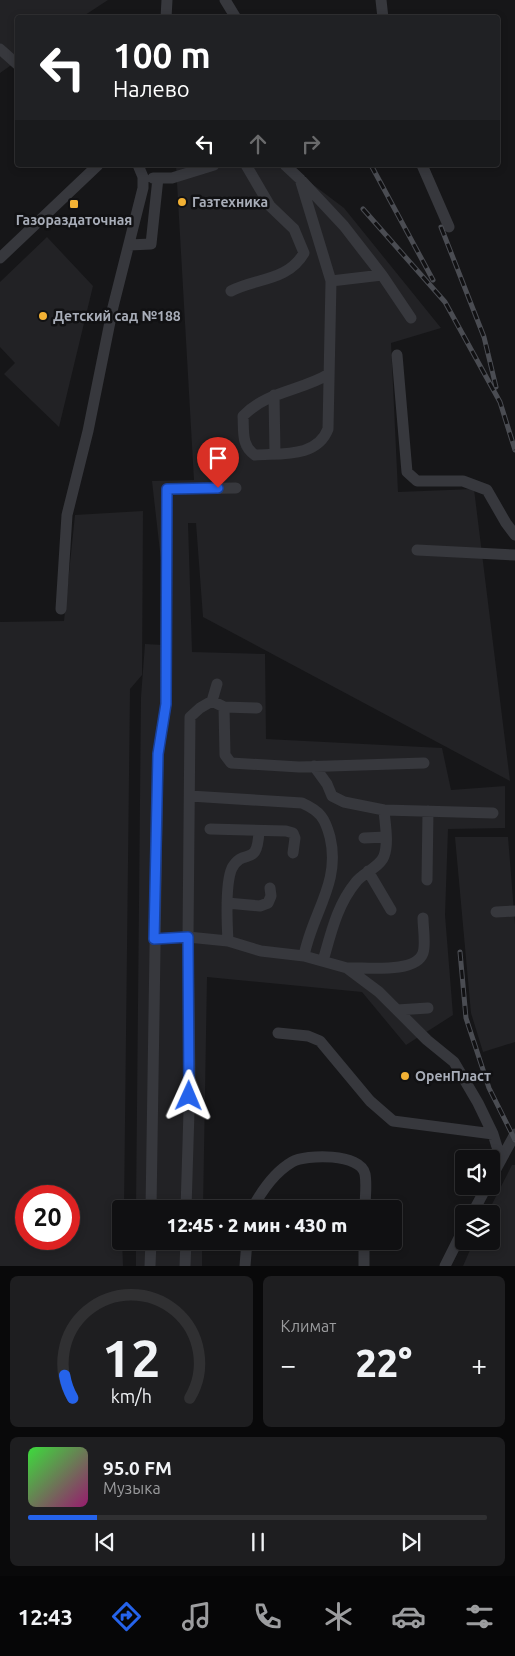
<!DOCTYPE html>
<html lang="ru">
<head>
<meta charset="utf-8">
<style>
  :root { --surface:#101012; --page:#1e1e20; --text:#f1f3f6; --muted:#9c9d9f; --line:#303032; --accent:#2563eb }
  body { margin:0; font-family:Ubuntu,sans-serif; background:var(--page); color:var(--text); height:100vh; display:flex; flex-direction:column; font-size:19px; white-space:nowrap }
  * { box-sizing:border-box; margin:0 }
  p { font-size:16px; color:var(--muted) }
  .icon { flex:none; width:28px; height:28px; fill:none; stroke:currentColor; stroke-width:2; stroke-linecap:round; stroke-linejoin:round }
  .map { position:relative; height:1266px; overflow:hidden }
  .panel { display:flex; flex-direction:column; gap:10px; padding:10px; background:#09090a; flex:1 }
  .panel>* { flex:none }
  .banner { position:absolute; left:15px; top:15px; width:485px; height:152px; border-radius:5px; box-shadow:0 2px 8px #0003,0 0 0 1px var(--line); background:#202124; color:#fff; overflow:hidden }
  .controls { position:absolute; left:455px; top:1150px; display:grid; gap:10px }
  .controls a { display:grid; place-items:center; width:45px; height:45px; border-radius:5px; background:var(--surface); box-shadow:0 2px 8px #0003,0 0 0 1px var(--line); font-size:25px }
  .speed { position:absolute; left:15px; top:1185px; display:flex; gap:10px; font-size:25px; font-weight:700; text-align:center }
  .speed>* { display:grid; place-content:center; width:65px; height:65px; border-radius:50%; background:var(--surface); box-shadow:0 2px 8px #0003,0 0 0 1px var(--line); line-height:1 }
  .speed .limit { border:8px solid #d22; background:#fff; color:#111 }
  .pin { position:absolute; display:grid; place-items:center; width:42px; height:42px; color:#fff; margin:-51px -21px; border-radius:50% 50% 50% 0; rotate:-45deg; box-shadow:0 0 5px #0007 }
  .pin .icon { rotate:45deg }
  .me { position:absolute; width:55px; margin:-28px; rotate:1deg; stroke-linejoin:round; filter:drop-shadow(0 0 4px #0008) }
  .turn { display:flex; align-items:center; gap:18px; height:105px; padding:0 15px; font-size:22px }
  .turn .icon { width:65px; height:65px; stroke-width:2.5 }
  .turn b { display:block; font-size:35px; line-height:42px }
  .lanes { display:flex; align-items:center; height:48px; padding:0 15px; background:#0003; justify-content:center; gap:25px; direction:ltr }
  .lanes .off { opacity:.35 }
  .big { font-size:38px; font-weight:800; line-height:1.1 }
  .panel .widget { flex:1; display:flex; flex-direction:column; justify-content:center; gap:8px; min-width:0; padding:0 18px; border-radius:8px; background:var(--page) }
  .panel .dial { align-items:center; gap:0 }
  .dial svg { height:130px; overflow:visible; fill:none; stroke:var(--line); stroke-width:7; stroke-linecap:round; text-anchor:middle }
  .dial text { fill:var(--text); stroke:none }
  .song { display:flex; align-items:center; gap:15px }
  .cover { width:60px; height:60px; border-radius:8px; background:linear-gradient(135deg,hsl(120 70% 55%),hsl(320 70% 35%)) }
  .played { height:5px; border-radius:2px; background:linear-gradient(90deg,var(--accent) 15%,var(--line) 15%) }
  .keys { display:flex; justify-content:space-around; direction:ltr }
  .heat { display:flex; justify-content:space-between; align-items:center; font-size:28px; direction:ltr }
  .panel .tiles { flex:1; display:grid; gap:10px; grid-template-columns:1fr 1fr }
  .widget:last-child { grid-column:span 2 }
  .trip { position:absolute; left:112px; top:1200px; width:290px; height:50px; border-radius:5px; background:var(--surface); box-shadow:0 2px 8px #0003,0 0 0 1px var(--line); font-weight:800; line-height:50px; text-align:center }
  .tabs { display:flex; height:80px; justify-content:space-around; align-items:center; background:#060607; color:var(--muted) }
  .tabs .icon { width:35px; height:35px }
  .tabs .selected { color:var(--accent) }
  .tabs b { font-size:22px; color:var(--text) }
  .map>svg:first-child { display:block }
  .built { fill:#222225; fill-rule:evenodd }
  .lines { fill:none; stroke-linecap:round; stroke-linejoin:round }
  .minor { stroke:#37383d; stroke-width:11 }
  .rail-casing { stroke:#4a4c52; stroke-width:5 }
  .rail { stroke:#111113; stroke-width:3; stroke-dasharray:9; stroke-linecap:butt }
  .route-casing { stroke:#184099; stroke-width:12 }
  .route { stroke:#2563eb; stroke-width:9 }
  .poi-dot { fill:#f2b134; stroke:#111113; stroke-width:2 }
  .labels { text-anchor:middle; stroke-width:5; stroke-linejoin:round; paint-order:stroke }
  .poi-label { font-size:14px; font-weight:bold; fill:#a8adb8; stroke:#111113; text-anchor:start }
</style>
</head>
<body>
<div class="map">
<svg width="515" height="1266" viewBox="0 0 515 1266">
  <rect width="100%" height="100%" fill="#161618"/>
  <path class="built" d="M 0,0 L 108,0 L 82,17 L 18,18 L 17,61 L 0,73 Z
    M 176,165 L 287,165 L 344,208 L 441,328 L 391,343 L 398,492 L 474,489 L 510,781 L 203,617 L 196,523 L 188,523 L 192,652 L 265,654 L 266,739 L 442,748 L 451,790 L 505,786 L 505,828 L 448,829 L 445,915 L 453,1015 L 406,1045 L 362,992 L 207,977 L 203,1209 L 136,1209 L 141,697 L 145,644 L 163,645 L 162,569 L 152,481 L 194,480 Z
    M 47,237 L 93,286 L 59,427 L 4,374 L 15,363 L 0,347 L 0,282 Z
    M 143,511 L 142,675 L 130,689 L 124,1209 L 121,1209 L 123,1266 L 0,1266 L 0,622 L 64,621 L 75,515 ZM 26,1196 L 69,1196 L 69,1239 L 26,1239 Z
    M 455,837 L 508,837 L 515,924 L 515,1042 L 483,1052 L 471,1013 Z
    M 512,1165 L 515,1165 L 515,1266 L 463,1266 L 474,1241 L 491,1241 L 491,1214 L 487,1214 Z
    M 136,1241 L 202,1241 L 202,1266 L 136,1266 Z"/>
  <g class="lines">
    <path class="minor" d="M 225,0 L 236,18
      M 381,0 L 383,18
      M 166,18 L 167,0
      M 0,49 L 18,65
      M 285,165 L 300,179 L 331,281 L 382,275 L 411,318
      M 422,165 L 449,227
      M 153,178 L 172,178 L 214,165
      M 302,181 L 344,226 L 382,275
      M 129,245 L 151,244 L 158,178
      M 0,258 L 98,165
      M 231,291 C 256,278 288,281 304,253 L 294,229 L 270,206 L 246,165
      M 397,355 L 407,472 L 417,481 L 463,481 L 487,490 L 506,523 L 515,535
      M 329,374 C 301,391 267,391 243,416 C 244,431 241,446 255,455 C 281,453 317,458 328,429 L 331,281
      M 274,395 L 275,454
      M 417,550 L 515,555
      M 61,609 L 67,515 L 88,431 L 113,307 L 143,188 L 143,177 L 138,165
      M 212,701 L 217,684
      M 224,707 L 225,755 L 231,763 L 299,767 L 424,763
      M 314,766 L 327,784 L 332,796 L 344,802 L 384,810 L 493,813
      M 190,796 L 302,803 C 320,811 325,818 330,837 C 341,883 312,913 304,956
      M 210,829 L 286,831 L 293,833 L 295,838 L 293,853
      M 364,838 L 386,837
      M 368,871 L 391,910
      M 427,880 L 428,811
      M 227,903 L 260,906 L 268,903 L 271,896 L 270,888
      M 496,912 L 515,911
      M 154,939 L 188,937 L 228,941 L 261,951 L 304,956 L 347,968 L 379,992 L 427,1040 L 454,1062 L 478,1103 L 493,1134 L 501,1160
      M 228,941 C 227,923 225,883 232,868 C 244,846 257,870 259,831
      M 323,961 C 331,933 337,905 356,882 C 363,873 380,867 384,856 C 389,843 385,824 384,810
      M 347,968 C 365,967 416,974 423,953 C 426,944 423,928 423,918
      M 397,1010 L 428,1008
      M 278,1033 L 308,1036 L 320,1041 L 370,1101 L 393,1121 L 493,1134
      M 491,1178 L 515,1134
      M 151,1209 L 158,754 L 166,704 L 167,489 L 236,488
      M 186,1209 L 190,1078 L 188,937 L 190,717 L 200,708 L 212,701 L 224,707 L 257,708
      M 252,1209 C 261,1192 275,1172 292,1162 C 306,1154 361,1153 365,1174 C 367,1184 365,1198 365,1209
      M 472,1214 L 487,1186
      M 150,1266 L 151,1241
      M 185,1266 L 186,1241
      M 245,1266 L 247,1241
      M 364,1266 L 364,1241
      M 445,1266 L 464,1228"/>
    <g class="rail-casing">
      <path id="rail" d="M 371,165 L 433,280
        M 363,209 L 445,302 L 500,402 L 515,450
        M 441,227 L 484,337 L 496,387
        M 460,952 L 466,1018 L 489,1088 L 515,1140"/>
    </g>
    <use href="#rail" class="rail"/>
  </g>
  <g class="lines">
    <g class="route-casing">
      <path id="route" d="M 189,1096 L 188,937 L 154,939 L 158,754 L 166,704 L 167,489 L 218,488"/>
    </g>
    <use href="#route" class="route"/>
  </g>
  <g class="poi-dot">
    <circle cx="182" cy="202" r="5"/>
    <rect x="69" y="199" width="10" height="10" rx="2.5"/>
    <circle cx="43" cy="316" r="5"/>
    <circle cx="405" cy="1076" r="5"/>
  </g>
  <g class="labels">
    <g class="poi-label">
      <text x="192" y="207">Газтехника</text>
      <text x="74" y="225" text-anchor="middle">Газораздаточная</text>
      <text x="53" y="321">Детский сад №188</text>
      <text x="415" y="1081">ОренПласт</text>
    </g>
  </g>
</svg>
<div class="controls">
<a><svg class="icon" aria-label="sound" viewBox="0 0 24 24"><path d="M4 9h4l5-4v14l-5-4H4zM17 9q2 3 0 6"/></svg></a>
<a><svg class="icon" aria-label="layers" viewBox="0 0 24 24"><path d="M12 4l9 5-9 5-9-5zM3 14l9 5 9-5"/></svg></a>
</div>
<div class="speed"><div class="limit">20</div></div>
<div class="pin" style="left:218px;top:488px;background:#d93025"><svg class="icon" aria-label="arrive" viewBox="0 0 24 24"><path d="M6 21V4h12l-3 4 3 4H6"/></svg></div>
<svg class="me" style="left:189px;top:1096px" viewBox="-20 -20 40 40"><path d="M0-17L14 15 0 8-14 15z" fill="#2563eb" stroke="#fff" stroke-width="4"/></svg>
<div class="trip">12:45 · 2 мин · 430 m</div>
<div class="banner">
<div class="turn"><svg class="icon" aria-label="left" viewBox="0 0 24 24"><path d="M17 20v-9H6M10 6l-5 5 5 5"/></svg><div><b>100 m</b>Налево</div></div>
<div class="lanes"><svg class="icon" aria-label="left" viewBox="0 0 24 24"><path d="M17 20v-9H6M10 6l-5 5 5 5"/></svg><svg class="icon off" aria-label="ahead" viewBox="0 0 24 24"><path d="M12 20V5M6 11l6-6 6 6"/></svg><svg class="icon off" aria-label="right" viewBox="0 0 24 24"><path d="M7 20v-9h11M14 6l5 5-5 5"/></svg></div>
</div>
</div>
<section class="panel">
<div class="tiles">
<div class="widget dial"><svg viewBox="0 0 100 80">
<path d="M14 69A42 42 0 1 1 86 69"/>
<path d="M14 69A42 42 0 0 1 9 55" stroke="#2563eb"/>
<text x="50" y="56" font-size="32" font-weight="700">12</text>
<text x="50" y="72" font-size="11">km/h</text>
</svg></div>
<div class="widget"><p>Климат</p>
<div class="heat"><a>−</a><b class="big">22°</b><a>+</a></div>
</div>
<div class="widget">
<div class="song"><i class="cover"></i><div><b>95.0 FM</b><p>Музыка</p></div></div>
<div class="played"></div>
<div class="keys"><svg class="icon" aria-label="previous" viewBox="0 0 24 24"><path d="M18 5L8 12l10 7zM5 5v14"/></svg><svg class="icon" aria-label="pause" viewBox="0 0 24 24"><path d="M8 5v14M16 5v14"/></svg><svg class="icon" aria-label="next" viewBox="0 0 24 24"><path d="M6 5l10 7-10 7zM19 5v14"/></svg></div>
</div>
</div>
</section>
<nav class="tabs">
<b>12:43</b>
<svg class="icon selected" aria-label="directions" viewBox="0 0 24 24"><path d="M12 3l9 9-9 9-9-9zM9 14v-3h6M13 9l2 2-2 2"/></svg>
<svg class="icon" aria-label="music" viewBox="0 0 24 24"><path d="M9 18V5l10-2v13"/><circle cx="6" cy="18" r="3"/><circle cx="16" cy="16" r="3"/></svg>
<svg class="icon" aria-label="phone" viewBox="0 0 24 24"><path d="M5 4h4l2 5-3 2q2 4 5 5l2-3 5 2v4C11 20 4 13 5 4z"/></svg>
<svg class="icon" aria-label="climate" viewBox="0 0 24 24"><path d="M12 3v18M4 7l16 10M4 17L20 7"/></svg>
<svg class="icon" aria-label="car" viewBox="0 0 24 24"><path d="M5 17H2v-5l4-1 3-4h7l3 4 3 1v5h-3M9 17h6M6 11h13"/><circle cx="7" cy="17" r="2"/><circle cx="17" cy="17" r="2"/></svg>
<svg class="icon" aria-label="filters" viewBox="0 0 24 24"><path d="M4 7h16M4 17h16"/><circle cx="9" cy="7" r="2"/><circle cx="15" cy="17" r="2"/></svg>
</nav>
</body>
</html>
